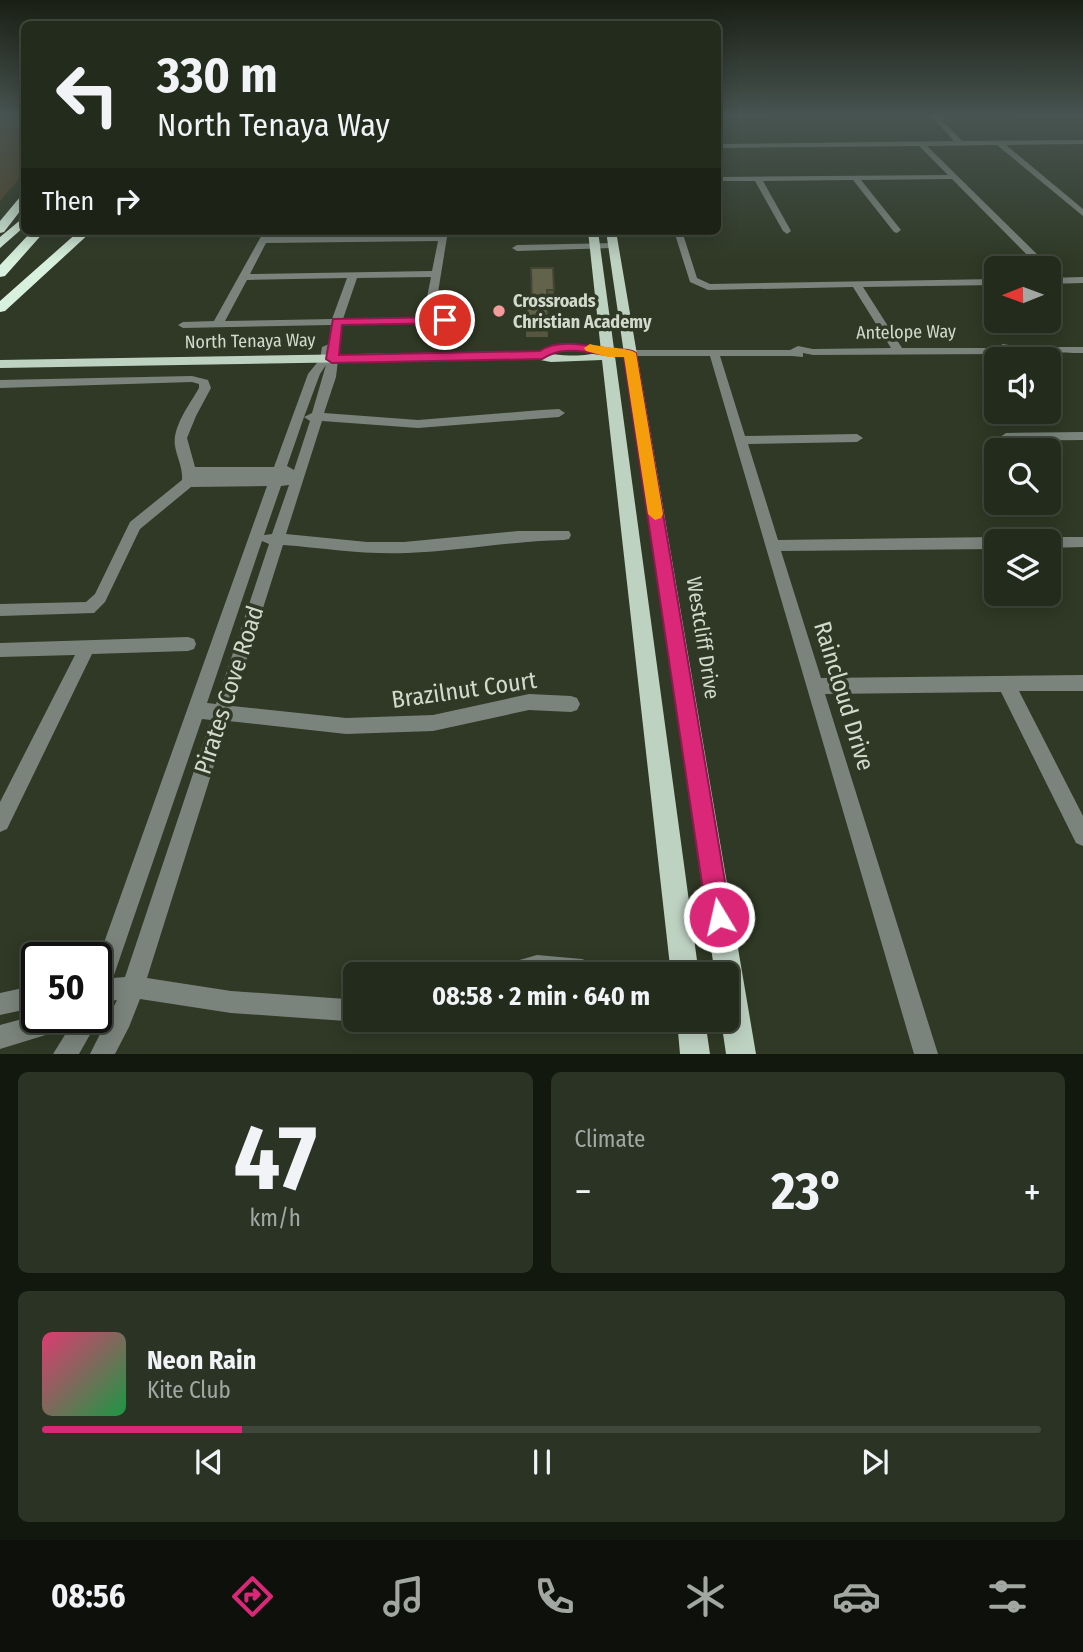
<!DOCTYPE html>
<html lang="en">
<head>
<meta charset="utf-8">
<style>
  :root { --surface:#232b1c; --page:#2b3325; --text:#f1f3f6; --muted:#a3a7a3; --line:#40473b; --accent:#db2777 }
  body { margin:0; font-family:"Fira Sans Condensed",sans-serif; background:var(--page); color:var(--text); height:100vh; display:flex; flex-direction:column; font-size:26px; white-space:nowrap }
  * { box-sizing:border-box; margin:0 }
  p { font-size:23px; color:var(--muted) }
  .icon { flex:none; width:38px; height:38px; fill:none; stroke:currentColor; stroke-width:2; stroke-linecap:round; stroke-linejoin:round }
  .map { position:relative; height:1054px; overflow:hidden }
  .side { display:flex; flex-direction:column; gap:18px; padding:18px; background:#13180f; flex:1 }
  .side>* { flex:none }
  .guide { position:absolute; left:21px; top:21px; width:700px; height:214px; border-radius:10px; box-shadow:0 4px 18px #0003,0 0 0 2px var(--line); background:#232b1c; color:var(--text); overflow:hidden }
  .needle { width:46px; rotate:269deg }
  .fabs { position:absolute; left:984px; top:256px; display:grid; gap:14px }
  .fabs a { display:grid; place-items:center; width:77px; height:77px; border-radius:10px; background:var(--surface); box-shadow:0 4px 18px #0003,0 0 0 2px var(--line); font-size:35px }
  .speed { position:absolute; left:21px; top:942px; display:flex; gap:14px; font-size:35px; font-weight:700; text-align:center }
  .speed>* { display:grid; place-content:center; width:91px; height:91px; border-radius:50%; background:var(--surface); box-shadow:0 4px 18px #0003,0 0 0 2px var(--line); line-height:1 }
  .speed .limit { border:4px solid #111; border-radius:10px; background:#fff; color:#111 }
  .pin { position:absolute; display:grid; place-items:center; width:60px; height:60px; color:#fff; margin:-30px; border:4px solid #fff; border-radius:50%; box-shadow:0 2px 7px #0007 }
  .me { position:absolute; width:77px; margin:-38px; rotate:351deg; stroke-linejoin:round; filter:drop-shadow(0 0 5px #0008) }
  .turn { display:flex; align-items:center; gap:24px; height:147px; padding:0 21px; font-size:32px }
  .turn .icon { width:91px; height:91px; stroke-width:2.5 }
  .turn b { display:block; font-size:49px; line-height:60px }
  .then { display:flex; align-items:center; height:66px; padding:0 21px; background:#0003; gap:14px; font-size:26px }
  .big { font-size:52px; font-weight:700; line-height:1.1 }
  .side .widget { flex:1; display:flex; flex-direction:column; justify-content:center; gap:10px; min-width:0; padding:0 24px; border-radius:10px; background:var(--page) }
  .side .dial { align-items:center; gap:0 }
  .dial b { font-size:91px; line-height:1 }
  .song { display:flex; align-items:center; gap:21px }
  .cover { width:84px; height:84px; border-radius:10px; background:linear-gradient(135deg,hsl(340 70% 55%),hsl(140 70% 35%)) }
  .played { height:7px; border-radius:4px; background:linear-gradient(90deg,var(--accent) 20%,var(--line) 20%) }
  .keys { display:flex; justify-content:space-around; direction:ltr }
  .heat { display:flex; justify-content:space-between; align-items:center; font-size:38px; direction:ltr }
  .side .tiles { flex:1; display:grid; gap:18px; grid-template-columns:1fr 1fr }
  .widget:last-child { grid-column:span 2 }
  .trip { position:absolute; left:343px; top:962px; width:396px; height:70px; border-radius:10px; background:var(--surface); box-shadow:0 4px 18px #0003,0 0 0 2px var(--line); font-weight:700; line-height:70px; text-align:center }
  .tab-bar { display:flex; height:112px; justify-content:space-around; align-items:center; background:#0e110b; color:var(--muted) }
  .tab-bar .icon { width:49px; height:49px }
  .tab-bar .selected { color:var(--accent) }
  .tab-bar b { font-size:32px; color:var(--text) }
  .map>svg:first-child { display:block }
  .green { fill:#504328 }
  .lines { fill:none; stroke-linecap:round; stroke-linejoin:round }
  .minor { fill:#7a847c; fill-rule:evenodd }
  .major { fill:#bed2c2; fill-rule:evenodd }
  .highway { fill:#d8f1de; fill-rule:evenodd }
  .wall { fill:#555540 }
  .building { fill:#63634b; stroke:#454534; stroke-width:2 }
  .route { fill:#db2777; stroke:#8e194d; stroke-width:2 }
  .slow { fill:#f59e0b }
  .poi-dot { fill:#f59b9c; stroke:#2f3925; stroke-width:2.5 }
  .labels { text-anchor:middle; stroke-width:7; stroke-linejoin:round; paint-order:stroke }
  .far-poi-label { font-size:18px; font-weight:bold; fill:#d3dacd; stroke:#2f3925; text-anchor:start }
  .far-street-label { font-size:18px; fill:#d3dacd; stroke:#2f3925 }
  .street-label { font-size:21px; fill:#d3dacd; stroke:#2f3925 }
  .near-street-label { font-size:24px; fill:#d3dacd; stroke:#2f3925 }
</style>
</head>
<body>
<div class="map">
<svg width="1083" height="1054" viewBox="0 0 1083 1054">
  <rect width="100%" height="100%" fill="#2f3925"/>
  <path class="green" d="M 17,116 L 24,116 L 24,173 L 0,201 L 0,128 Z"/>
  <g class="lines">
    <path class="minor" d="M 931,116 L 938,116 L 962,141 L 1083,140 L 1083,144 L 1006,145 L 1083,209 L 1083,216 L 997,145 L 927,146 L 1049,266 L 1049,270 L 1048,268 L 1040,268 L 952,179 L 861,180 L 901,230 L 897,233 L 894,232 L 853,180 L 763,181 L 791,231 L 787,234 L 783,231 L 755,181 L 718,181 L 718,177 L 948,175 L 919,146 L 718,148 L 718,144 L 954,141 Z
      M 264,231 L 270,231 L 269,237 L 439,235 L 440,231 L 448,231 L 434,317 L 462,317 L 467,320 L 462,323 L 342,325 L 336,377 L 324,413 L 418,420 L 541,410 L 559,409 L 565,413 L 559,417 L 418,428 L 322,421 L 286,534 L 367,542 L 404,542 L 518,531 L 569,531 L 571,535 L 569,539 L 564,540 C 511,541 460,551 407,553 C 366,555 324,548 283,545 L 232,706 L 346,718 L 433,715 L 529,694 L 571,696 L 577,698 L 580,704 L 577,710 L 571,712 L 529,710 L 433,731 L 346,734 L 228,721 L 147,978 L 231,991 L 346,999 L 355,997 L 355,1019 L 346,1021 L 231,1013 L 140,999 L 129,1027 L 115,1054 L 90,1054 L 117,1000 L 105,1002 L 104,1005 L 96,1008 L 96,965 L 267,486 L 191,487 L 140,529 L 105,602 L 94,613 L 0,616 L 0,604 L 86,602 L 95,594 L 130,522 L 182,480 C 183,467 177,458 175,446 C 172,427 190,404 199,388 L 199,384 L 192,382 L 0,388 L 0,380 L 192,376 L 208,380 L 211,388 L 196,416 L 187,438 L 195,467 L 274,467 L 308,374 L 320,359 L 322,347 L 329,344 L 331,325 L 183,328 L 178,325 L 183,322 L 214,321 ZM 438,241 L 432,271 L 250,274 L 266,243 ZM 431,277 L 423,318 L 343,319 L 357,278 ZM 347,278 L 332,319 L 225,321 L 247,280 ZM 326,365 L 312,413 L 304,417 L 320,374 ZM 304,417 L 310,421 L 294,470 L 287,466 ZM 289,485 L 272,534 L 264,535 L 281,486 ZM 262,541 L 269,544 L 216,704 L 207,703 ZM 202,719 L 211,720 L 125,977 L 113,978 Z
      M 674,231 L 682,231 L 697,278 L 710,284 L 996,279 L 996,285 L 863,287 L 902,348 L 996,348 L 1003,344 L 1020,347 L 1083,347 L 1083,353 C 1066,353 1010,350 999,354 L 813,355 L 803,353 L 803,357 L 792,356 L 720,356 L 745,436 L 857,434 L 863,438 L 857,442 L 748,444 L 778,540 L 996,537 L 1002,541 L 996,541 L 996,549 L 781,551 L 821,678 L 1083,675 L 1083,691 L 1019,691 L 1083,816 L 1083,846 L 1076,843 L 1001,692 L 825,694 L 938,1054 L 914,1054 L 710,356 L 630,356 L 625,353 L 630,350 L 790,350 L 798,346 L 813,349 L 891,348 L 853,287 L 708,290 L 690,282 Z
      M 616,243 L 616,247 L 613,248 L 517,251 L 512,248 L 517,245 Z
      M 1083,277 L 1083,283 L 1048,284 L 1048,278 Z
      M 1083,432 L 1083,440 L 1006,441 L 1000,437 L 1006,433 Z
      M 1048,537 L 1083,537 L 1083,547 L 1048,548 L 1048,541 L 1042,541 Z
      M 188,637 L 194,639 L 196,644 L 194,649 L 188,651 L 92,654 L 7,829 L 0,832 L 0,802 L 75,655 L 0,657 L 0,643 Z
      M 537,955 L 582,959 L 590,962 L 593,970 L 591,975 L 492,975 L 495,967 Z
      M 37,985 L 37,1007 L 0,1015 L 0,993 Z
      M 96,1009 L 100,1017 L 79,1054 L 53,1054 L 76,1017 L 96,1017 Z
      M 37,1015 L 72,1017 L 69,1025 L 62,1030 L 0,1049 L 0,1025 Z"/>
    <path class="major" d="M 588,231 L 598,231 L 699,975 L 671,975 L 602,360 L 551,362 L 535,359 L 0,368 L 0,360 L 535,351 C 554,355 583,359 601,351 Z
      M 606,231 L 616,231 L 756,1054 L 726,1054 L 721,1020 L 726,1020 L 726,975 L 715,975 Z
      M 677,1020 L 705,1020 L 710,1054 L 680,1054 Z"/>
    <path class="highway" d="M 24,196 L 24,206 L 4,232 L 0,233 L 0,221 L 20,197 Z
      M 24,217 L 24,227 L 0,248 L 0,237 Z
      M 32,231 L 45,231 L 5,276 L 0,277 L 0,265 Z
      M 79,231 L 92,231 L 5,311 L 0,312 L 0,301 Z"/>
  </g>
  <path class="wall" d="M 553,268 L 554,305 L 547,305 L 548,337 L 526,337 L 526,322 Z"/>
  <path class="building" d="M 531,268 L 553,268 L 554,290 L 547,290 L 548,322 L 526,322 L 526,308 L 532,308 Z"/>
  <linearGradient id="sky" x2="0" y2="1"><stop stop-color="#1a1f14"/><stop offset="0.44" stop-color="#475451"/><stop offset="1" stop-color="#475451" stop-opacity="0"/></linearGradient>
  <rect width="1083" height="263" fill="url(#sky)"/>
  <path class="route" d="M 445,317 L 451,320 L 449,323 L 342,325 L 339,355 L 540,351 C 559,338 589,346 610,349 C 619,351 628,347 636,353 L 731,917 L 728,925 L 719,929 L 711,925 L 707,917 L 624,357 C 604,357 571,345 552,354 C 549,355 546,357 542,359 L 332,363 L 326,359 L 333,319 Z"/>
  <path class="slow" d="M 590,344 C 603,348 628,347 636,353 L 663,514 L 661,518 L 655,520 L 648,514 L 624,357 L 608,357 L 586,351 L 584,348 Z"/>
  <circle class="poi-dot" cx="499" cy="311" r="7"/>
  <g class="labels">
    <g class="far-poi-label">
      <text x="513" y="307">Crossroads<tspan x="513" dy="21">Christian Academy</tspan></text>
    </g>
    <g class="far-street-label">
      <text transform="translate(906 332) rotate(-1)" y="6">Antelope Way</text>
      <text transform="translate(250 341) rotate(-1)" y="6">North Tenaya Way</text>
    </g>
    <g class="street-label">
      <text transform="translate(703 638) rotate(81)" y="7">Westcliff Drive</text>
    </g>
    <g class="near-street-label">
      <text transform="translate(229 690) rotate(-72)" y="8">Pirates Cove Road</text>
      <text transform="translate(464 690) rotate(-8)" y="8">Brazilnut Court</text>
      <text transform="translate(844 696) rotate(73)" y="8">Raincloud Drive</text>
    </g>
  </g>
</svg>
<div class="fabs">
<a><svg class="needle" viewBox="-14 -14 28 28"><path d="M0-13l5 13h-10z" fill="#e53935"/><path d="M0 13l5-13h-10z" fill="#a3a7a3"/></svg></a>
<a><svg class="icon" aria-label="sound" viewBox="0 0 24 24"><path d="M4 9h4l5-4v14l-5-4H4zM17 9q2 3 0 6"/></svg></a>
<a><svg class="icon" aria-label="search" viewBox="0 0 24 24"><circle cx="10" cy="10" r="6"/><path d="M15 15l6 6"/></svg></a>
<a><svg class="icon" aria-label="layers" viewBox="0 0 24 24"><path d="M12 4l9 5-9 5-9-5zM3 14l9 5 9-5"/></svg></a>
</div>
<div class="speed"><div class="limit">50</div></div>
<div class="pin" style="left:445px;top:320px;background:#d93025"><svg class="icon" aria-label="arrive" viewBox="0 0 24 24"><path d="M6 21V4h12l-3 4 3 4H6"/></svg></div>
<svg class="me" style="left:719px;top:917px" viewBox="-20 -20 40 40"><circle r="17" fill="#db2777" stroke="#fff" stroke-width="3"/><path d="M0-11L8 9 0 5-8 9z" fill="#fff"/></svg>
<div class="trip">08:58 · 2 min · 640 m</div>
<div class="guide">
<div class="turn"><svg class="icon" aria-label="left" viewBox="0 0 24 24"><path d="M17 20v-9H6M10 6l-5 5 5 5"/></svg><div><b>330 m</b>North Tenaya Way</div></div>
<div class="then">Then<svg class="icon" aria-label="right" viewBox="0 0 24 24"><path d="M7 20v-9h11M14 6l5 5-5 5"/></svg></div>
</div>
</div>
<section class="side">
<div class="tiles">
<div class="widget dial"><b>47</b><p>km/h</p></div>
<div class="widget"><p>Climate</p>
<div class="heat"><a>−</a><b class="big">23°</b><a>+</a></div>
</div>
<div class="widget">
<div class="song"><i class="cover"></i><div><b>Neon Rain</b><p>Kite Club</p></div></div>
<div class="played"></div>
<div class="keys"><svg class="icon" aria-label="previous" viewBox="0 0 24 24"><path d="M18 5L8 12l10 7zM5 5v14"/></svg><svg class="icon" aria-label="pause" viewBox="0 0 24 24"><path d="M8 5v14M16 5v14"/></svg><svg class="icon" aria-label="next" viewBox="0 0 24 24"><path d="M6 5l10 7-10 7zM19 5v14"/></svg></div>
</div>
</div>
</section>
<nav class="tab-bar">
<b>08:56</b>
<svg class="icon selected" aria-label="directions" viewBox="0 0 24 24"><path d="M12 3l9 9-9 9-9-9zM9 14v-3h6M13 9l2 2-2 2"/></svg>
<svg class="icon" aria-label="music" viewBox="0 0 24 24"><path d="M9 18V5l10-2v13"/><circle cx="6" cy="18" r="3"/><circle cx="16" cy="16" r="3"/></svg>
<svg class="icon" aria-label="phone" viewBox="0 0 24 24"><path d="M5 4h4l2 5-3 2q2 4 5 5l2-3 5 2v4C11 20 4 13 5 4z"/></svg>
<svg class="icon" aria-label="climate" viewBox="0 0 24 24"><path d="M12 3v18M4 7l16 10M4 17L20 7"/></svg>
<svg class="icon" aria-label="car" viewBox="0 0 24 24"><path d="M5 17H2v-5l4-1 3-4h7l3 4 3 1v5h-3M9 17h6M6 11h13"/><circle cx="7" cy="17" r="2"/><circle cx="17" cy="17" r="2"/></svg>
<svg class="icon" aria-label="filters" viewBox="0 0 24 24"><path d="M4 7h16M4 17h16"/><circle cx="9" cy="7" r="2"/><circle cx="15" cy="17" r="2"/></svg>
</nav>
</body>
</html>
